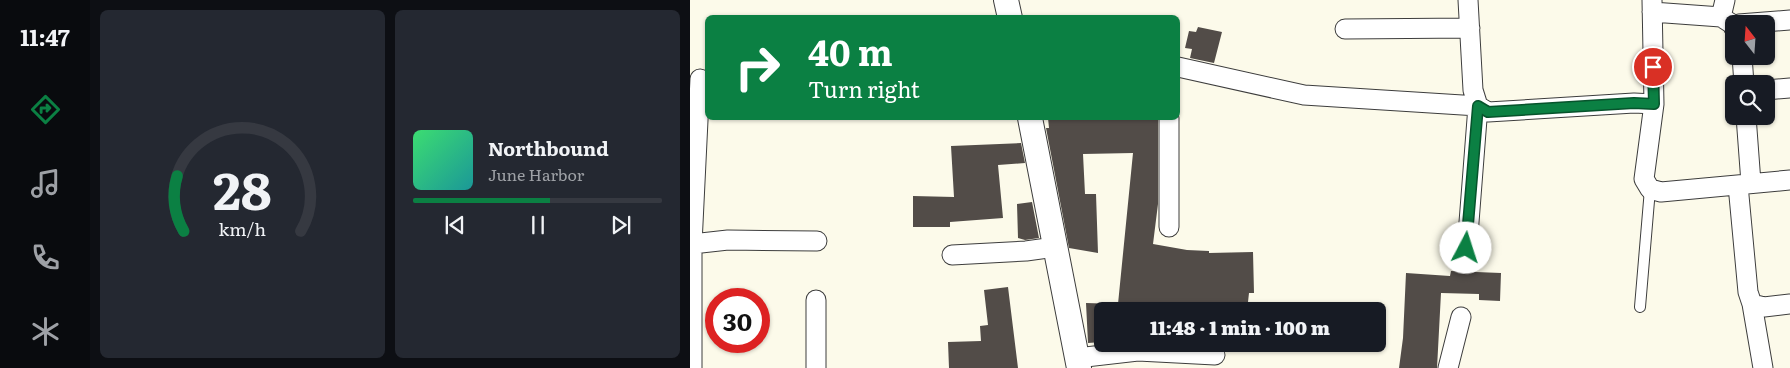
<!DOCTYPE html>
<html lang="en">
<head>
<meta charset="utf-8">
<style>
  :root { --surface:#171b24; --page:#242831; --text:#f1f3f6; --muted:#9ea1a6; --line:#363941; --accent:#0b8043 }
  body { margin:0; font-family:Literata,serif; background:var(--page); color:var(--text); height:100vh; display:flex; flex-direction:column; font-size:19px; white-space:nowrap }
  * { box-sizing:border-box; margin:0 }
  p { font-size:16px; color:var(--muted) }
  .icon { flex:none; width:28px; height:28px; fill:none; stroke:currentColor; stroke-width:2; stroke-linecap:round; stroke-linejoin:round }
  .map { position:relative; flex:1; overflow:hidden }
  .panel { display:flex; flex-direction:column; gap:10px; padding:10px; background:#0d0f14; width:600px }
  .panel>* { flex:none }
  .top-card { position:absolute; left:15px; top:15px; width:475px; height:105px; border-radius:8px; box-shadow:0 1px 4px #0004; background:#0b8043; color:#fff; overflow:hidden }
  .needle { width:32px; rotate:343deg }
  .tools { position:absolute; left:1035px; top:15px; display:grid; gap:10px }
  .tools a { display:grid; place-items:center; width:50px; height:50px; border-radius:8px; background:var(--surface); box-shadow:0 1px 4px #0004; font-size:25px }
  .speed { position:absolute; left:15px; top:288px; display:flex; gap:10px; font-size:25px; font-weight:700; text-align:center }
  .speed>* { display:grid; place-content:center; width:65px; height:65px; border-radius:50%; background:var(--surface); box-shadow:0 1px 4px #0004; line-height:1 }
  .speed .limit { border:8px solid #d22; background:#fff; color:#111 }
  .pin { position:absolute; display:grid; place-items:center; width:42px; height:42px; color:#fff; margin:-21px; border:2px solid #fff; border-radius:50%; box-shadow:0 1px 5px #0007 }
  .me { position:absolute; width:55px; margin:-28px; rotate:5deg; stroke-linejoin:round; filter:drop-shadow(0 0 4px #0008) }
  .turn { display:flex; align-items:center; gap:18px; height:105px; padding:0 20px; font-size:22px }
  .turn .icon { width:65px; height:65px; stroke-width:2.5 }
  .turn b { display:block; font-size:35px; line-height:42px }
  .panel .tile { flex:1; display:flex; flex-direction:column; justify-content:center; gap:8px; min-width:0; padding:0 18px; border-radius:8px; background:var(--page) }
  .panel .dial { align-items:center; gap:0 }
  .dial svg { height:130px; overflow:visible; fill:none; stroke:var(--line); stroke-width:7; stroke-linecap:round; text-anchor:middle }
  .dial text { fill:var(--text); stroke:none }
  .song { display:flex; align-items:center; gap:15px }
  .cover { width:60px; height:60px; border-radius:8px; background:linear-gradient(135deg,hsl(140 70% 55%),hsl(180 70% 35%)) }
  .played { height:5px; border-radius:2px; background:linear-gradient(90deg,var(--accent) 55%,var(--line) 55%) }
  .keys { display:flex; justify-content:space-around; direction:ltr }
  .panel .tiles { flex:1; display:grid; gap:10px; grid-template-columns:repeat(2,1fr) }
  .trip { position:absolute; left:404px; top:302px; width:292px; height:50px; border-radius:8px; background:var(--surface); box-shadow:0 1px 4px #0004; font-weight:800; line-height:50px; text-align:center }
  main { display:flex; flex:1; min-height:0 }
  .dock { display:flex; flex-direction:column; width:90px; justify-content:space-around; align-items:center; background:#090b0e; color:var(--muted) }
  .dock .icon { width:35px; height:35px }
  .dock .current { color:var(--accent) }
  .dock b { font-size:22px; color:var(--text) }
  .map>svg:first-child { display:block }
  .building { fill:#524c48 }
  .lines { fill:none; stroke-linecap:round; stroke-linejoin:round }
  .service-casing { stroke:#3d3d3d; stroke-width:12 }
  .minor-casing { stroke:#3d3d3d; stroke-width:21 }
  .tertiary-casing { stroke:#3d3d3d; stroke-width:26 }
  .service { stroke:#fff; stroke-width:10 }
  .minor { stroke:#fff; stroke-width:19 }
  .tertiary { stroke:#fff; stroke-width:24 }
  .route-casing { stroke:#07532c; stroke-width:12 }
  .route { stroke:#0b8043; stroke-width:9 }
</style>
</head>
<body>
<main>
<nav class="dock">
<b>11:47</b>
<svg class="icon current" aria-label="directions" viewBox="0 0 24 24"><path d="M12 3l9 9-9 9-9-9zM9 14v-3h6M13 9l2 2-2 2"/></svg>
<svg class="icon" aria-label="music" viewBox="0 0 24 24"><path d="M9 18V5l10-2v13"/><circle cx="6" cy="18" r="3"/><circle cx="16" cy="16" r="3"/></svg>
<svg class="icon" aria-label="phone" viewBox="0 0 24 24"><path d="M5 4h4l2 5-3 2q2 4 5 5l2-3 5 2v4C11 20 4 13 5 4z"/></svg>
<svg class="icon" aria-label="climate" viewBox="0 0 24 24"><path d="M12 3v18M4 7l16 10M4 17L20 7"/></svg>
</nav>
<section class="panel">
<div class="tiles">
<div class="tile dial"><svg viewBox="0 0 100 80">
<path d="M14 69A42 42 0 1 1 86 69"/>
<path d="M14 69A42 42 0 0 1 10 35" stroke="#0b8043"/>
<text x="50" y="56" font-size="32" font-weight="700">28</text>
<text x="50" y="72" font-size="11">km/h</text>
</svg></div>
<div class="tile">
<div class="song"><i class="cover"></i><div><b>Northbound</b><p>June Harbor</p></div></div>
<div class="played"></div>
<div class="keys"><svg class="icon" aria-label="previous" viewBox="0 0 24 24"><path d="M18 5L8 12l10 7zM5 5v14"/></svg><svg class="icon" aria-label="pause" viewBox="0 0 24 24"><path d="M8 5v14M16 5v14"/></svg><svg class="icon" aria-label="next" viewBox="0 0 24 24"><path d="M6 5l10 7-10 7zM19 5v14"/></svg></div>
</div>
</div>
</section>
<div class="map">
<svg width="1100" height="368" viewBox="0 0 1100 368">
  <rect width="100%" height="100%" fill="#fcfaea"/>
  <path class="building" d="M 508,27 L 532,32 L 524,63 L 500,58 L 502,49 L 495,48 L 499,31 L 506,32 Z
    M 358,118 L 468,118 L 468,204 L 463,244 L 497,250 L 519,251 L 519,253 L 563,252 L 564,293 L 559,293 L 557,311 L 412,311 L 412,342 L 398,343 L 396,303 L 428,304 L 443,153 L 393,154 L 395,194 L 406,194 L 408,253 L 379,248 L 356,128 L 359,128 Z
    M 331,143 L 335,163 L 308,165 L 313,218 L 260,222 L 260,227 L 223,227 L 223,196 L 264,197 L 261,146 Z
    M 342,202 L 349,238 L 335,240 L 328,238 L 327,204 Z
    M 761,271 L 811,273 L 810,301 L 789,300 L 789,294 L 751,293 L 747,368 L 709,368 L 713,338 L 716,273 L 760,276 Z
    M 318,287 L 328,368 L 259,368 L 258,342 L 291,341 L 290,326 L 298,325 L 294,290 Z
    M 528,344 L 555,344 L 554,350 L 534,348 Z"/>
  <g class="lines">
    <g class="service-casing">
      <path id="service" d="M 950,307 L 960,189"/>
    </g>
    <g class="minor-casing">
      <path id="minor" d="M 778,0 L 783,90 L 788,106 L 798,112 L 944,103 L 964,104 L 954,179 L 960,189 L 971,192 L 1100,180
        M 962,0 L 964,104
        M 962,12 L 1031,17 L 1042,24 L 1044,28
        M 1031,17 L 1035,0
        M 1049,24 L 1100,20
        M 655,29 L 780,28
        M 1052,56 L 1054,84
        M 488,67 L 614,95 L 788,106 L 777,248
        M 1076,90 L 1100,88
        M 1056,116 L 1061,183
        M 479,118 L 479,227
        M 1048,185 L 1058,292 L 1062,304 L 1074,307 L 1100,304
        M 2,244 L 10,79
        M 262,255 L 336,251 L 365,247
        M 126,300 L 126,368
        M 1062,304 L 1073,368
        M 387,358 L 448,351 L 525,355
        M 2,368 L 2,244 L 38,240 L 127,241
        M 758,368 L 771,317"/>
    </g>
    <g class="tertiary-casing">
      <path id="tertiary" d="M 316,0 L 320,18
        M 340,118 L 389,368"/>
    </g>
    <use href="#service" class="service"/>
    <use href="#minor" class="minor"/>
    <use href="#tertiary" class="tertiary"/>
  </g>
  <g class="lines">
    <g class="route-casing">
      <path id="route" d="M 776,248 L 788,106 L 798,112 L 944,103 L 964,104 L 963,67"/>
    </g>
    <use href="#route" class="route"/>
  </g>
</svg>
<div class="tools">
<a><svg class="needle" viewBox="-14 -14 28 28"><path d="M0-13l5 13h-10z" fill="#e53935"/><path d="M0 13l5-13h-10z" fill="#9ea1a6"/></svg></a>
<a><svg class="icon" aria-label="search" viewBox="0 0 24 24"><circle cx="10" cy="10" r="6"/><path d="M15 15l6 6"/></svg></a>
</div>
<div class="speed"><div class="limit">30</div></div>
<div class="pin" style="left:963px;top:67px;background:#d93025"><svg class="icon" aria-label="arrive" viewBox="0 0 24 24"><path d="M6 21V4h12l-3 4 3 4H6"/></svg></div>
<svg class="me" style="left:776px;top:248px" viewBox="-20 -20 40 40"><circle r="19" fill="#fff"/><path d="M0-13L10 11 0 6-10 11z" fill="#0b8043"/></svg>
<div class="trip">11:48 · 1 min · 100 m</div>
<div class="top-card">
<div class="turn"><svg class="icon" aria-label="right" viewBox="0 0 24 24"><path d="M7 20v-9h11M14 6l5 5-5 5"/></svg><div><b>40 m</b>Turn right</div></div>
</div>
</div>
</main>
</body>
</html>
